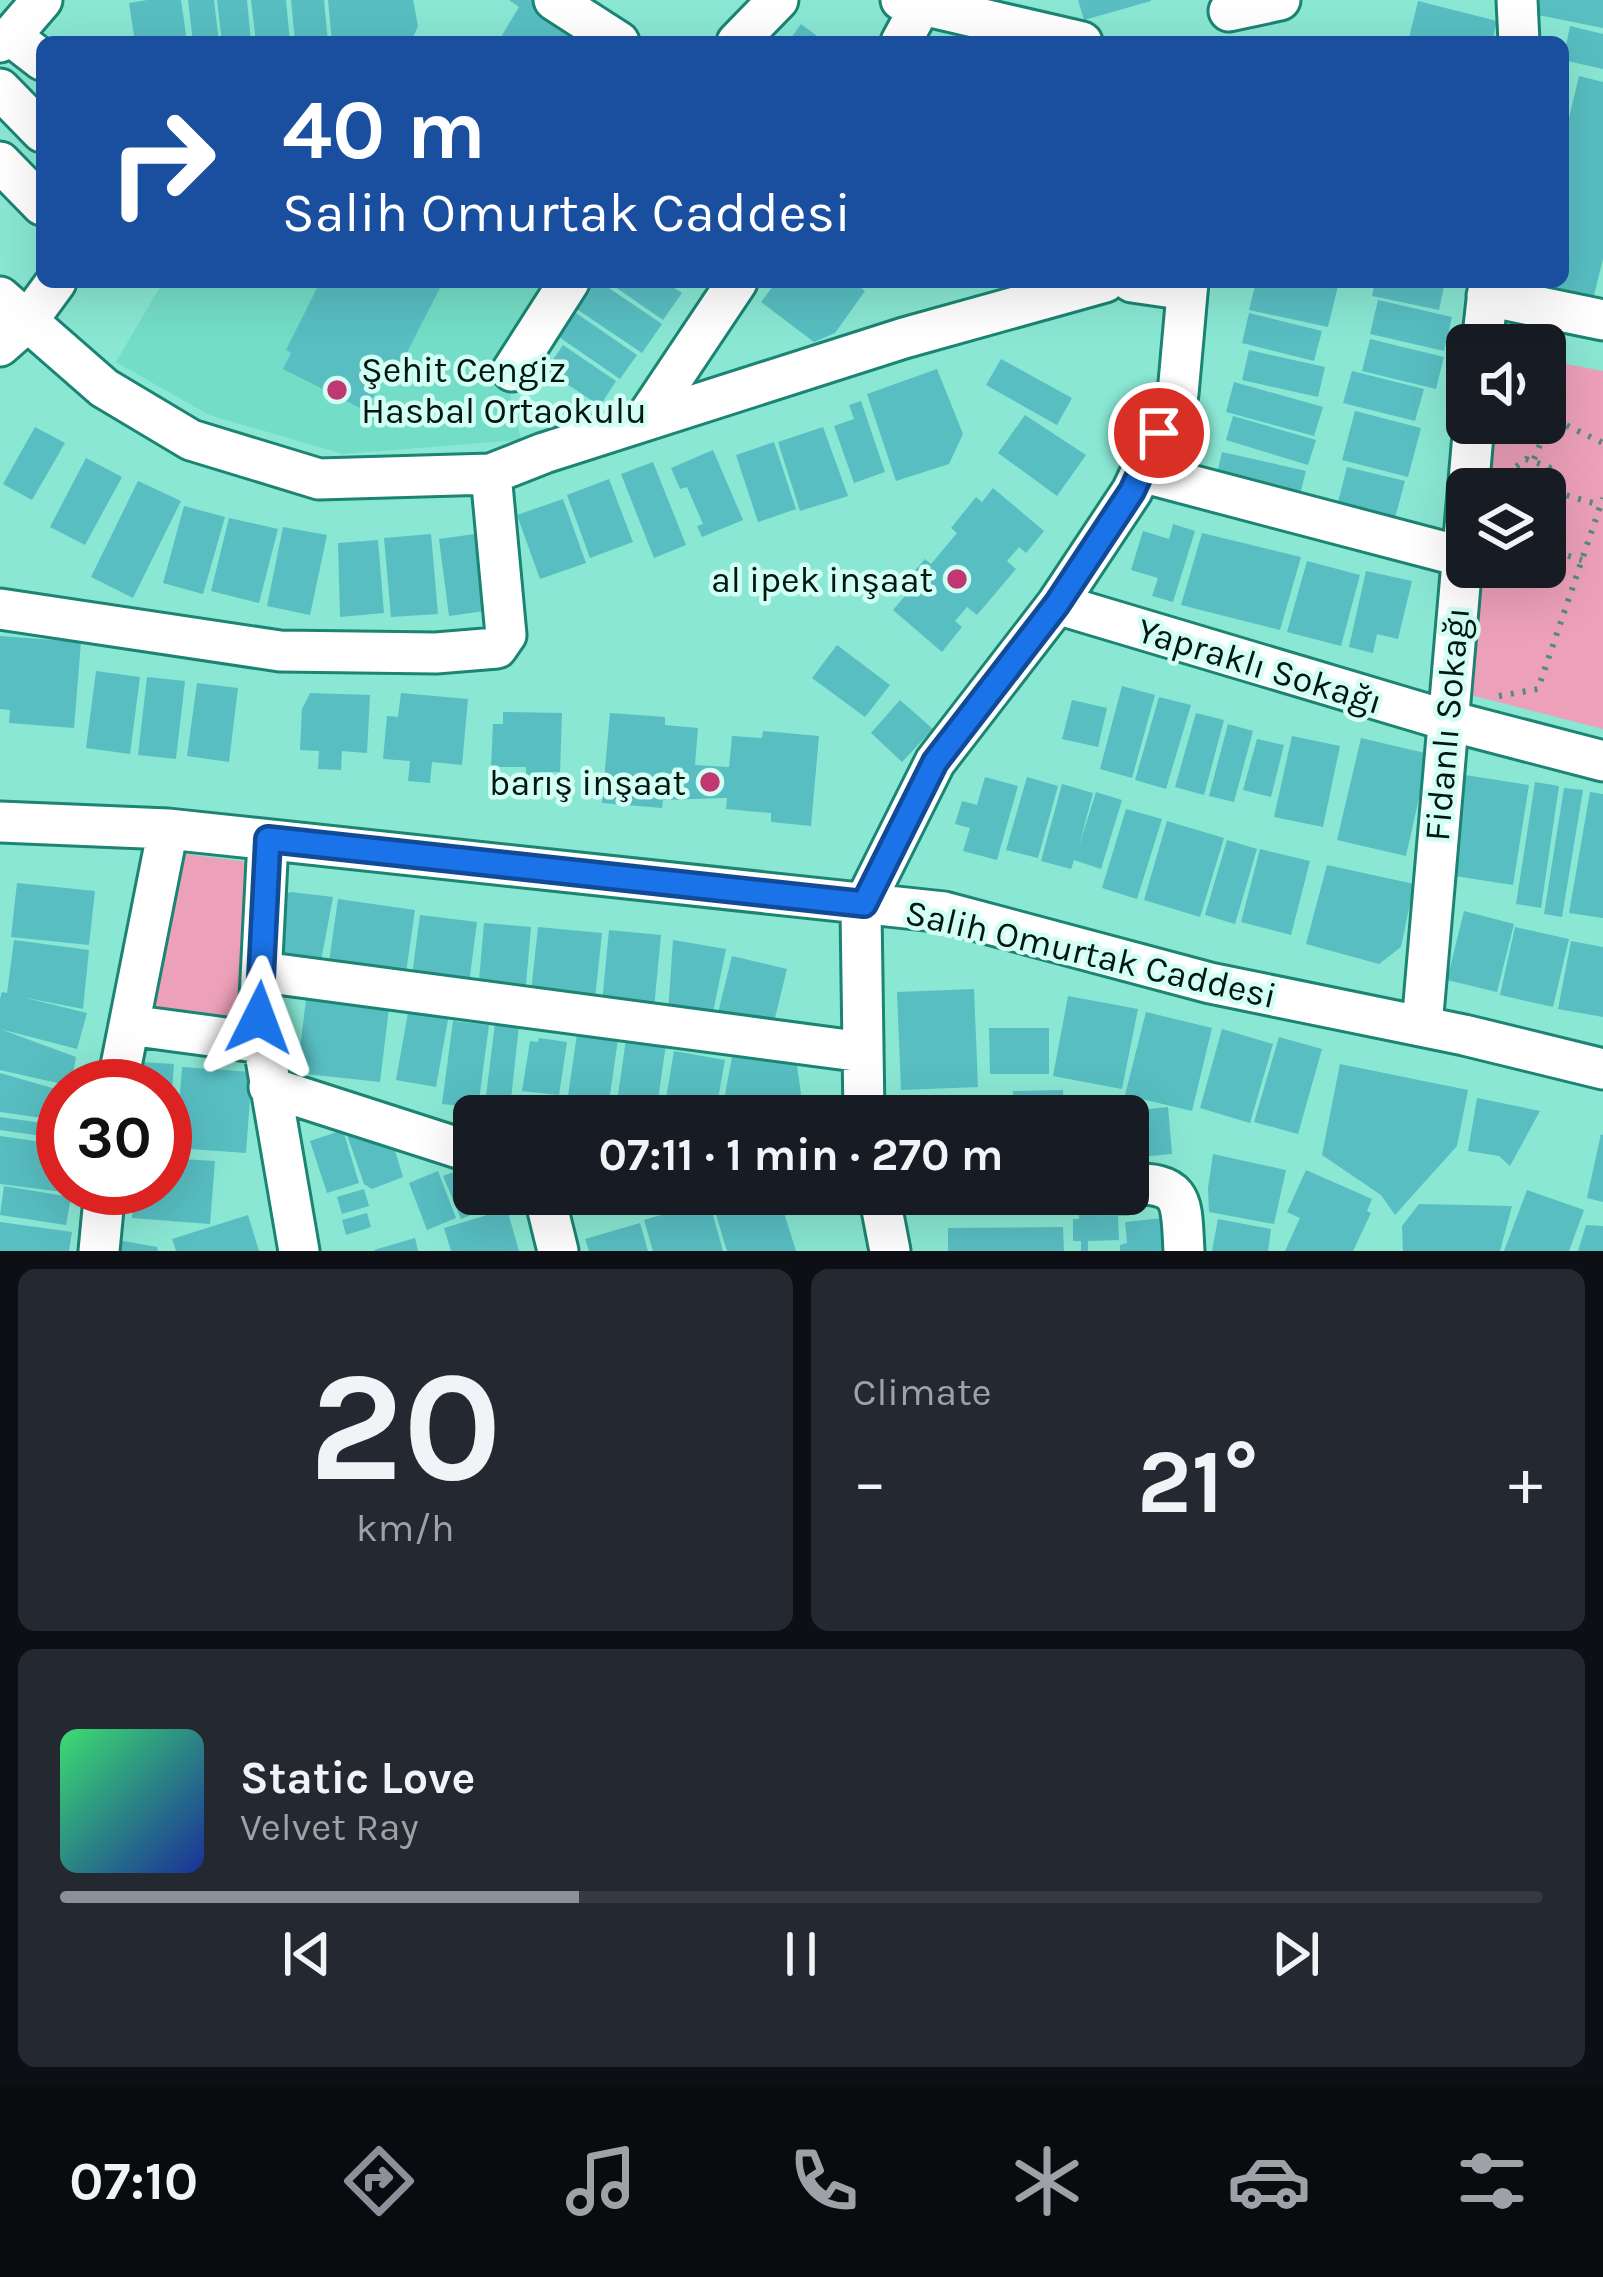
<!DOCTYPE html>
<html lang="en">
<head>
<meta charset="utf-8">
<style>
  :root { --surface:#171b24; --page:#242831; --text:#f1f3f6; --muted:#9ea1a6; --line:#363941; --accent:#8c9099 }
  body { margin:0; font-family:Karla,sans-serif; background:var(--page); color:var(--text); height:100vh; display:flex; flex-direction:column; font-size:45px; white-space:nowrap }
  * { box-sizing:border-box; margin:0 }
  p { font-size:39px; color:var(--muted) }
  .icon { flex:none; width:66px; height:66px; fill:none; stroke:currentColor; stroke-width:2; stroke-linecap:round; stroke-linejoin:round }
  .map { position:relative; height:1251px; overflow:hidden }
  .details { display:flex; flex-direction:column; gap:18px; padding:18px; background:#0d0f14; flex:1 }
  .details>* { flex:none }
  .top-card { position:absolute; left:36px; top:36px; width:1533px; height:252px; border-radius:18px; box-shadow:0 12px 48px #0002; background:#1a4fa0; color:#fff; overflow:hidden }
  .tools { position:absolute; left:1446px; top:324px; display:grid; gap:24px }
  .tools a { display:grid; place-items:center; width:120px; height:120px; border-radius:18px; background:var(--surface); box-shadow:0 12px 48px #0002; font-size:60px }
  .speed { position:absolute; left:36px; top:1059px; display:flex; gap:24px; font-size:60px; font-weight:700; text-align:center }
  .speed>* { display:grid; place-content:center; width:156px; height:156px; border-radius:50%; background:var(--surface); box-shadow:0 12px 48px #0002; line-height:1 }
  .speed .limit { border:18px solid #d22; background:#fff; color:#111 }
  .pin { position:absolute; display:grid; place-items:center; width:102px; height:102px; color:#fff; margin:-51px; border:6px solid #fff; border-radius:50%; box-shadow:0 3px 12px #0007 }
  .me { position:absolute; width:132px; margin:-66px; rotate:3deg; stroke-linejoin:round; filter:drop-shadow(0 0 9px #0008) }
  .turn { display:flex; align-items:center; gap:42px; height:252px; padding:0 48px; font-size:54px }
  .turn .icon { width:156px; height:156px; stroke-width:2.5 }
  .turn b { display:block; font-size:84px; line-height:102px }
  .big { font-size:90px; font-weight:700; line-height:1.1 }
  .details .card { flex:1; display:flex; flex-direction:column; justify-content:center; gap:18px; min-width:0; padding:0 42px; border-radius:18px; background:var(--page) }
  .details .dial { align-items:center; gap:0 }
  .dial b { font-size:156px; line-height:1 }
  .song { display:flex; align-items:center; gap:36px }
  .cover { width:144px; height:144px; border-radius:18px; background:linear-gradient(135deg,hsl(140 70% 55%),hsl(230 70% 35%)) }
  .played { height:12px; border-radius:6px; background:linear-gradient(90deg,var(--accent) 35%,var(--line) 35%) }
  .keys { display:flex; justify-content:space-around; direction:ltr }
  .heat { display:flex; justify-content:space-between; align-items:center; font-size:66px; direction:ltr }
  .details .tiles { flex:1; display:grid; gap:18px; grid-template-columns:1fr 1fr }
  .card:last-child { grid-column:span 2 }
  .trip { position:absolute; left:453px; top:1095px; width:696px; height:120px; border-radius:18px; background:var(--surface); box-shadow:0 12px 48px #0002; font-weight:700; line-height:120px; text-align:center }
  .tab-bar { display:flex; height:192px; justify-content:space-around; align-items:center; background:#090b0e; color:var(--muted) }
  .tab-bar .icon { width:84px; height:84px }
  .tab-bar .selected { color:var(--accent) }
  .tab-bar b { font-size:54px; color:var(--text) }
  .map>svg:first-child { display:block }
  .built { fill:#74ddc7 }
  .green { fill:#eda0b9 }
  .building { fill:#58bec2 }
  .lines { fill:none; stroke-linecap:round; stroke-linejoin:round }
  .minor-casing { stroke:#1b8473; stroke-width:45 }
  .path { stroke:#4e8e80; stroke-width:6; stroke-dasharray:3 9; stroke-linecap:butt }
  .minor { stroke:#fff; stroke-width:39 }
  .route-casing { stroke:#114b97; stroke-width:30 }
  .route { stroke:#1a73e8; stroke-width:21 }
  .poi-dot { fill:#c03772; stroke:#d2fef4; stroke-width:4.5 }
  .labels { text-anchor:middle; stroke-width:9; stroke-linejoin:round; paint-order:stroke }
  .poi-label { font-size:36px; fill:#001712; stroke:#d2fef4; text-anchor:end }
  .street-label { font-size:36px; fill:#001712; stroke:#d2fef4 }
</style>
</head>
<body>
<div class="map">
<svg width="1603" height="1251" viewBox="0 0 1603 1251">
  <rect width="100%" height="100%" fill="#89e7d3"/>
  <path class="built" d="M 163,282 L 553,282 L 503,365 L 521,440 L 343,454 L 209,415 L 116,362 Z"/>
  <path class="green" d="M 1545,360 L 1603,371 L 1603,729 L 1467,694 L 1476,567 L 1545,567 L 1545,489 L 1482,489 L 1487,423 L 1545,423 Z
    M 177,853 L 256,863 L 251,1027 L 143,1011 Z"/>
  <path class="building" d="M 147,0 L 181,0 L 187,42 L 135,42 L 129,3 Z
    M 188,0 L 214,0 L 219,42 L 193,42 Z
    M 217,0 L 247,0 L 251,42 L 222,42 Z
    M 251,0 L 286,0 L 290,42 L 256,42 Z
    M 291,0 L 324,0 L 328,42 L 295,42 Z
    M 328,0 L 413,0 L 418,26 L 411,42 L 332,42 Z
    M 509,0 L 534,0 L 602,42 L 498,42 L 519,7 Z
    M 1078,0 L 1151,0 L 1151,1 L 1084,20 Z
    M 1537,0 L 1603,0 L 1603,28 L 1538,15 Z
    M 1418,1 L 1497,21 L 1492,42 L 1408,42 Z
    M 801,24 L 825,42 L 788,42 Z
    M 1570,26 L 1603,34 L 1603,69 L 1563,60 Z
    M 1579,76 L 1603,82 L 1603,259 L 1592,303 L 1522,283 L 1563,282 L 1563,117 L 1569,118 Z
    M 320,282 L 443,282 L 397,372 L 389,367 L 366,411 L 283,369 L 291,353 L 286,350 Z
    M 592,282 L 600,282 L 662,324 L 642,353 L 575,308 Z
    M 608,282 L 665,282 L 682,293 L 663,320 Z
    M 776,282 L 854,282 L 865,291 L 835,333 L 814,342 L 761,302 Z
    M 1256,282 L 1339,282 L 1328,327 L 1249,310 Z
    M 1375,282 L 1445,282 L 1439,310 L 1372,296 Z
    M 1378,300 L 1452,317 L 1444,351 L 1370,334 Z
    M 576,313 L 637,355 L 620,379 L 559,337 Z
    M 1249,313 L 1322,331 L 1314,361 L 1242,343 Z
    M 1370,339 L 1444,357 L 1436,389 L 1362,371 Z
    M 563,345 L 616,381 L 600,406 L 546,370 Z
    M 1249,350 L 1325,367 L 1318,397 L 1242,380 Z
    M 1001,359 L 1072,398 L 1057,425 L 986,385 Z
    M 937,369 L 963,434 L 949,464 L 896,481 L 867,394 Z
    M 1352,371 L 1424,389 L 1415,421 L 1343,403 Z
    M 1234,382 L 1323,407 L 1314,436 L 1226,412 Z
    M 861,401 L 885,472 L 854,483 L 834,426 L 854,419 L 849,405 Z
    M 1355,411 L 1421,428 L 1408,477 L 1342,460 Z
    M 1025,415 L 1086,455 L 1057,496 L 998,453 Z
    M 1233,416 L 1316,440 L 1308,465 L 1226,440 Z
    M 35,427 L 65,443 L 32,500 L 3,484 Z
    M 823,427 L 848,496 L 800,511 L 778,442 Z
    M 774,442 L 796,509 L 758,522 L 736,455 Z
    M 713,450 L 743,520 L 702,537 L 697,526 L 703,524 L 687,487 L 680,489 L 671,468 Z
    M 1222,452 L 1306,471 L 1297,506 L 1214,487 Z
    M 86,458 L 122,477 L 85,545 L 50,527 Z
    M 653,462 L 686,545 L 654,558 L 621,474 Z
    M 1347,467 L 1405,481 L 1392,529 L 1335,514 Z
    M 609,479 L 633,542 L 590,558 L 567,495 Z
    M 138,481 L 181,501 L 133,598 L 91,577 Z
    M 993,488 L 1044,531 L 1026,553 L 1019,547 L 1007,561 L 1016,569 L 977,615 L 967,607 L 955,621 L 962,627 L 942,652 L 893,610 L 905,596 L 898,590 L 925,559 L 931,564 L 957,533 L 951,528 L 976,497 L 982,502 Z
    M 563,499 L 586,563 L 540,579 L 517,515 Z
    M 184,506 L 225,517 L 203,594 L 163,583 Z
    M 229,518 L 278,529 L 259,603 L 211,591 Z
    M 1173,524 L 1195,531 L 1173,602 L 1152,596 L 1158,578 L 1131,570 L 1143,531 L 1169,539 Z
    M 283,527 L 327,535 L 310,615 L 267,606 Z
    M 1202,533 L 1301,557 L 1280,630 L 1181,605 Z
    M 431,534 L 438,614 L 391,617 L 384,538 Z
    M 475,534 L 485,611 L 449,616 L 439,539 Z
    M 378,540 L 384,613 L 340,617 L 338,543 Z
    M 1307,561 L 1360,575 L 1341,646 L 1287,632 Z
    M 1366,571 L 1412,581 L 1398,639 L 1377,634 L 1373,653 L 1349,647 Z
    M 0,636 L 81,642 L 74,728 L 9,723 L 10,710 L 0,709 Z
    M 837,645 L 890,685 L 865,717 L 812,678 Z
    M 96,671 L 140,677 L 130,754 L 86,748 Z
    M 147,677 L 185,681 L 176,759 L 138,755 Z
    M 197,683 L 238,688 L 229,762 L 187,756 Z
    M 1122,686 L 1155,695 L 1132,778 L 1100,769 Z
    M 310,693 L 370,695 L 367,753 L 342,751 L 341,770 L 318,769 L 319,751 L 300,750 L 302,709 Z
    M 401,693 L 468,699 L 462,765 L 432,762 L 430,783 L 408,781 L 410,761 L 383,759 L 387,716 L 398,717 Z
    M 1159,697 L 1191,705 L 1166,789 L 1135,780 Z
    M 900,700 L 933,729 L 902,762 L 871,733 Z
    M 1072,700 L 1107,708 L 1098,747 L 1062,739 Z
    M 503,712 L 562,713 L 560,772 L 538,772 L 538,789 L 526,789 L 526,767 L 491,767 L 493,724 L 503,724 Z
    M 610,713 L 665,717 L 665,725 L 698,728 L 695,765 L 729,767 L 732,736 L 762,738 L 763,731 L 819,736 L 811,826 L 771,822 L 771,813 L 726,809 L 727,798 L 663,800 L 662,808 L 602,803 Z
    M 1196,713 L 1224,720 L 1204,795 L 1175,787 Z
    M 1228,724 L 1253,731 L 1234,802 L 1209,796 Z
    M 1292,736 L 1340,746 L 1323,827 L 1274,817 Z
    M 1361,738 L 1429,754 L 1406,856 L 1337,840 Z
    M 1257,739 L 1284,745 L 1271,797 L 1243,790 Z
    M 1465,775 L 1529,785 L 1513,885 L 1448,875 Z
    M 985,777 L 1018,786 L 997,860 L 963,851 L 970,828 L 955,824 L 962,801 L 977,805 Z
    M 1027,777 L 1058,786 L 1038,858 L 1006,850 Z
    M 1535,782 L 1559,786 L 1541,908 L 1516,904 Z
    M 1062,784 L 1093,793 L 1079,846 L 1096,792 L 1122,800 L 1101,869 L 1074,860 L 1071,869 L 1041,861 Z
    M 1564,788 L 1583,790 L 1562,917 L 1544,914 Z
    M 1590,792 L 1603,794 L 1603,918 L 1569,913 Z
    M 1126,809 L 1162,819 L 1137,899 L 1102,888 Z
    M 1167,821 L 1224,838 L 1200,917 L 1144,900 Z
    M 1227,840 L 1257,849 L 1235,924 L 1205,915 Z
    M 1260,849 L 1310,861 L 1291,935 L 1241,922 Z
    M 1327,865 L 1414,884 L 1401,947 L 1379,964 L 1306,944 Z
    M 17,883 L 95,891 L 89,945 L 11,937 Z
    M 291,892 L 333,897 L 320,966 L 277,960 L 280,896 Z
    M 338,899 L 415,910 L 405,980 L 328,969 Z
    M 1464,911 L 1514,924 L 1497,992 L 1447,980 Z
    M 420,915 L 477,922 L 468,991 L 411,983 Z
    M 484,923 L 531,927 L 525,996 L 478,992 Z
    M 538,927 L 602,933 L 594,1008 L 530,1001 Z
    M 1515,927 L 1569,939 L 1553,1007 L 1500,995 Z
    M 609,930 L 661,935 L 654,1008 L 602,1003 Z
    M 14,940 L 89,950 L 83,1009 L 22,997 L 87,1013 L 77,1049 L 0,1029 L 0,999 L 2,992 L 7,993 Z
    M 673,940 L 726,949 L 711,1022 L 668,1013 Z
    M 1571,941 L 1603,947 L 1603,1017 L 1558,1009 Z
    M 732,956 L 787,969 L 772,1030 L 717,1017 Z
    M 974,989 L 978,1087 L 901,1090 L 897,992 Z
    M 307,991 L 390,1000 L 380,1082 L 297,1073 Z
    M 1068,996 L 1138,1009 L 1122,1089 L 1053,1076 Z
    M 409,1007 L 449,1014 L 436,1087 L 396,1080 Z
    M 1146,1012 L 1212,1028 L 1192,1111 L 1125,1095 Z
    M 453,1021 L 489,1025 L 478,1108 L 442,1104 Z
    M 495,1023 L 519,1026 L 510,1108 L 485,1104 Z
    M 989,1028 L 1049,1028 L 1049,1074 L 990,1074 Z
    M 0,1029 L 76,1057 L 71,1086 L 0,1070 Z
    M 1222,1029 L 1273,1044 L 1250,1123 L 1200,1108 Z
    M 577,1034 L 618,1039 L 609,1102 L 568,1096 Z
    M 1279,1037 L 1322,1049 L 1298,1134 L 1254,1122 Z
    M 539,1038 L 567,1042 L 559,1095 L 522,1091 L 530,1041 L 538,1042 Z
    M 626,1039 L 666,1044 L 657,1107 L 617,1102 Z
    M 674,1051 L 725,1060 L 715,1116 L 672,1116 L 673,1112 L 664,1110 Z
    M 732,1057 L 797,1065 L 804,1116 L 721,1116 Z
    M 139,1062 L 174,1064 L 168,1144 L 165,1144 L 165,1086 L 138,1086 Z
    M 1340,1064 L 1468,1090 L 1457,1146 L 1395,1215 L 1381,1195 L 1322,1155 Z
    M 182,1067 L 252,1072 L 246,1153 L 176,1148 Z
    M 0,1073 L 63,1091 L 63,1121 L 0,1112 Z
    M 1063,1090 L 1064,1116 L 1014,1116 L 1013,1091 Z
    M 517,1096 L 559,1100 L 558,1116 L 515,1116 Z
    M 1477,1098 L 1540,1111 L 1510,1166 L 1499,1156 L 1468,1151 Z
    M 567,1106 L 597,1108 L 596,1116 L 566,1116 Z
    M 1168,1107 L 1172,1154 L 1128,1158 L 1128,1116 L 1112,1116 L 1112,1113 Z
    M 1004,1110 L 1004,1116 L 907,1116 L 907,1112 Z
    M 0,1117 L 63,1126 L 63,1139 L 0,1130 Z
    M 343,1130 L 359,1183 L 327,1193 L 310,1141 Z
    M 357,1130 L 394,1147 L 403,1177 L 372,1189 L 364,1184 L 347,1135 Z
    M 1601,1134 L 1603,1135 L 1603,1202 L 1587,1198 Z
    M 0,1136 L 63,1145 L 63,1192 L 0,1184 Z
    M 1213,1154 L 1286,1170 L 1274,1224 L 1209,1212 L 1208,1188 Z
    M 165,1158 L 215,1161 L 210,1224 L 132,1218 L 134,1188 L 165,1188 Z
    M 459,1170 L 469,1190 L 474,1188 L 474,1194 L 484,1194 L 489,1207 L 461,1219 L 443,1176 Z
    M 1306,1170 L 1372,1199 L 1367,1211 L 1371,1213 L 1353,1251 L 1285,1251 L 1300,1218 L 1287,1212 Z
    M 438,1171 L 456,1218 L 427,1230 L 409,1183 Z
    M 4,1186 L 71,1197 L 66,1225 L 0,1215 Z
    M 364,1189 L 369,1206 L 342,1214 L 337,1197 Z
    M 1527,1190 L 1584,1210 L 1569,1251 L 1504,1251 Z
    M 1078,1194 L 1129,1194 L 1129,1216 L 1118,1216 L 1119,1240 L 1088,1241 L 1088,1251 L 1081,1251 L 1081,1241 L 1073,1241 L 1073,1219 L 1079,1219 Z
    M 751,1200 L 780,1200 L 796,1251 L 727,1251 L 714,1208 Z
    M 709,1201 L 723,1251 L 653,1251 L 644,1220 Z
    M 1419,1204 L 1512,1206 L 1500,1251 L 1403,1251 L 1402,1226 Z
    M 507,1209 L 519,1251 L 451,1251 L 444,1228 Z
    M 367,1213 L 371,1227 L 346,1235 L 342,1220 Z
    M 248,1215 L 259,1251 L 176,1251 L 172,1239 Z
    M 1172,1217 L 1176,1251 L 1120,1251 L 1120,1245 L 1127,1243 L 1125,1222 Z
    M 1218,1219 L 1271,1229 L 1268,1251 L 1212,1251 Z
    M 0,1222 L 72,1232 L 69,1251 L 0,1251 Z
    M 640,1223 L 648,1251 L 589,1251 L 585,1239 Z
    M 1586,1225 L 1603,1226 L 1603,1251 L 1578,1251 Z
    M 1063,1227 L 1064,1251 L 948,1251 L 948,1228 Z
    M 415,1238 L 418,1251 L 375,1251 L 374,1250 Z
    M 118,1240 L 157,1247 L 158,1251 L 117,1251 Z"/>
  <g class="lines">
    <g class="minor-casing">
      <path id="minor" d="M 554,0 L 619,42
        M 901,0 L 1082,42
        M 1517,0 L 1519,42
        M 1229,11 L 1280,0
        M 11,36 L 42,60
        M 0,42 L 11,36 L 42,0
        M 737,42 L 778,0
        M 901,42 L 921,5 L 919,0
        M 0,89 L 42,132
        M 0,162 L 42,205
        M 1132,282 L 1187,290
        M 1487,296 L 1603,320
        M 0,297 L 104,388 L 191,440 L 319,479 L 491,474 L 544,453 L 904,338 L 1105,282
        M 1482,345 L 1489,282
        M 0,346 L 26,323 L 56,282
        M 512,371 L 569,282
        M 644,421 L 737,282
        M 1141,472 L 1460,556
        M 1057,604 L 1446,720 L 1603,761
        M 0,609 L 280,651 L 436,653 L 497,648 L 506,635 L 491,474
        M 0,822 L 168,829 L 944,912 L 1210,983 L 1464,1035 L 1603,1069
        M 268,840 L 259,1018 L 299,1251
        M 262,972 L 863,1052
        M 129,1025 L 263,1043
        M 1422,1026 L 1474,423
        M 117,1086 L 168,829
        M 269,1087 L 474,1153
        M 864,1116 L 861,910 L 935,762 L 1057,604 L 1132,491 L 1178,394 L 1188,282
        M 1128,1184 C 1186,1182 1181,1202 1184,1251
        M 544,1194 L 558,1251
        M 879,1194 L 890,1251
        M 99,1251 L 105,1188"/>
    </g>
    <path class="path" d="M 1545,415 L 1603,443
      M 1534,459 L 1551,418
      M 1507,474 L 1526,459 L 1549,467 L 1555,483 L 1545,504
      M 1555,492 L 1600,505
      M 1545,549 L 1582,560
      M 1499,696 L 1538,689 L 1603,498"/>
    <use href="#minor" class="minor"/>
  </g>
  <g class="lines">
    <g class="route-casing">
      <path id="route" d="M 259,1018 L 268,839 L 864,904 L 935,762 L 1057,604 L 1132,491 L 1159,433"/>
    </g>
    <use href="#route" class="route"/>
  </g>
  <g class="poi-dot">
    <circle cx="337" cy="390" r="12"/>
    <circle cx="957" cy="579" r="12"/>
    <circle cx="710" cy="782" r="12"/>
  </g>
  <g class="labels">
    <g class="poi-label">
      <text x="361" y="382" text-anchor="start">Şehit Cengiz<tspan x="361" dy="41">Hasbal Ortaokulu</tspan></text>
      <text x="933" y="592">al ipek inşaat</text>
      <text x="686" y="795">barış inşaat</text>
    </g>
    <g class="street-label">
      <text transform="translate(1260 665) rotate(17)" y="13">Yapraklı Sokağı</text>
      <text transform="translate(1446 724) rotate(-85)" y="13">Fidanlı Sokağı</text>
      <text transform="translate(1091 953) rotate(13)" y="13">Salih Omurtak Caddesi</text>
    </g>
  </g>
</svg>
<div class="tools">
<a><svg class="icon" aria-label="sound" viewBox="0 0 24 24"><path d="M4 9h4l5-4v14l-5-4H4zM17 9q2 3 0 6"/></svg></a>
<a><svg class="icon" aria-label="layers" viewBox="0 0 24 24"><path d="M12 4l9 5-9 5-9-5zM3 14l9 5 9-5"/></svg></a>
</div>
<div class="speed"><div class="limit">30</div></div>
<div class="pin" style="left:1159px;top:433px;background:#d93025"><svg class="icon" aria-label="arrive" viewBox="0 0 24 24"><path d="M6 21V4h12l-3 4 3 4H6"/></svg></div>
<svg class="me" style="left:259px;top:1018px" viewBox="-20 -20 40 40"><path d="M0-17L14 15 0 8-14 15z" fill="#1a73e8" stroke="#fff" stroke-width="4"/></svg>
<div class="trip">07:11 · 1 min · 270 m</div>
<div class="top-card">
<div class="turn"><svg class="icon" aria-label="right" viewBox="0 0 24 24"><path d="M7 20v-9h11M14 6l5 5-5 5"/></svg><div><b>40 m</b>Salih Omurtak Caddesi</div></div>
</div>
</div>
<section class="details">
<div class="tiles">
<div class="card dial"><b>20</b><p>km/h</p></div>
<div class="card"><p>Climate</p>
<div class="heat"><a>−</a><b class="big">21°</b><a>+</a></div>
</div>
<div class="card">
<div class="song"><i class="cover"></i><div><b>Static Love</b><p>Velvet Ray</p></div></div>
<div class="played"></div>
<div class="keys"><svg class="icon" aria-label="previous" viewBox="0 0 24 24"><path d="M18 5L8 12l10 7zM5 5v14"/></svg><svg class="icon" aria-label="pause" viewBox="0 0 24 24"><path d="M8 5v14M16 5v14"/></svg><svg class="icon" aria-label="next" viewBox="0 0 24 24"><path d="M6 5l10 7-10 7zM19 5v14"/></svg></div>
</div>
</div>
</section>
<nav class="tab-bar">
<b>07:10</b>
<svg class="icon selected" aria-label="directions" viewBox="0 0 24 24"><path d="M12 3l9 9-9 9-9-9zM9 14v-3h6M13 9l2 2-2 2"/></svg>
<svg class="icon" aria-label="music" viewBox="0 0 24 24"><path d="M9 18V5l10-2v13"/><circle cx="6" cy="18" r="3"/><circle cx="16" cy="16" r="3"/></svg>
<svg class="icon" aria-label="phone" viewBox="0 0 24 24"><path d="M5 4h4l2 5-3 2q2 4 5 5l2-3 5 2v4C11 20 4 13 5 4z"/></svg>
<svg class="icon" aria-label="climate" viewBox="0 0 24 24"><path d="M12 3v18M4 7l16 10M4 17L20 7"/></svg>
<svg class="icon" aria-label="car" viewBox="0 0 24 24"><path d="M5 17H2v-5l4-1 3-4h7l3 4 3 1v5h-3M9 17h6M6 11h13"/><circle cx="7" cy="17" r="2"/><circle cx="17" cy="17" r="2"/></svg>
<svg class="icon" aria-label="filters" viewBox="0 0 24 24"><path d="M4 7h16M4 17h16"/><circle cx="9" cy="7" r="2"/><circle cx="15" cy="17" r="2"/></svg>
</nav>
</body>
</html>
